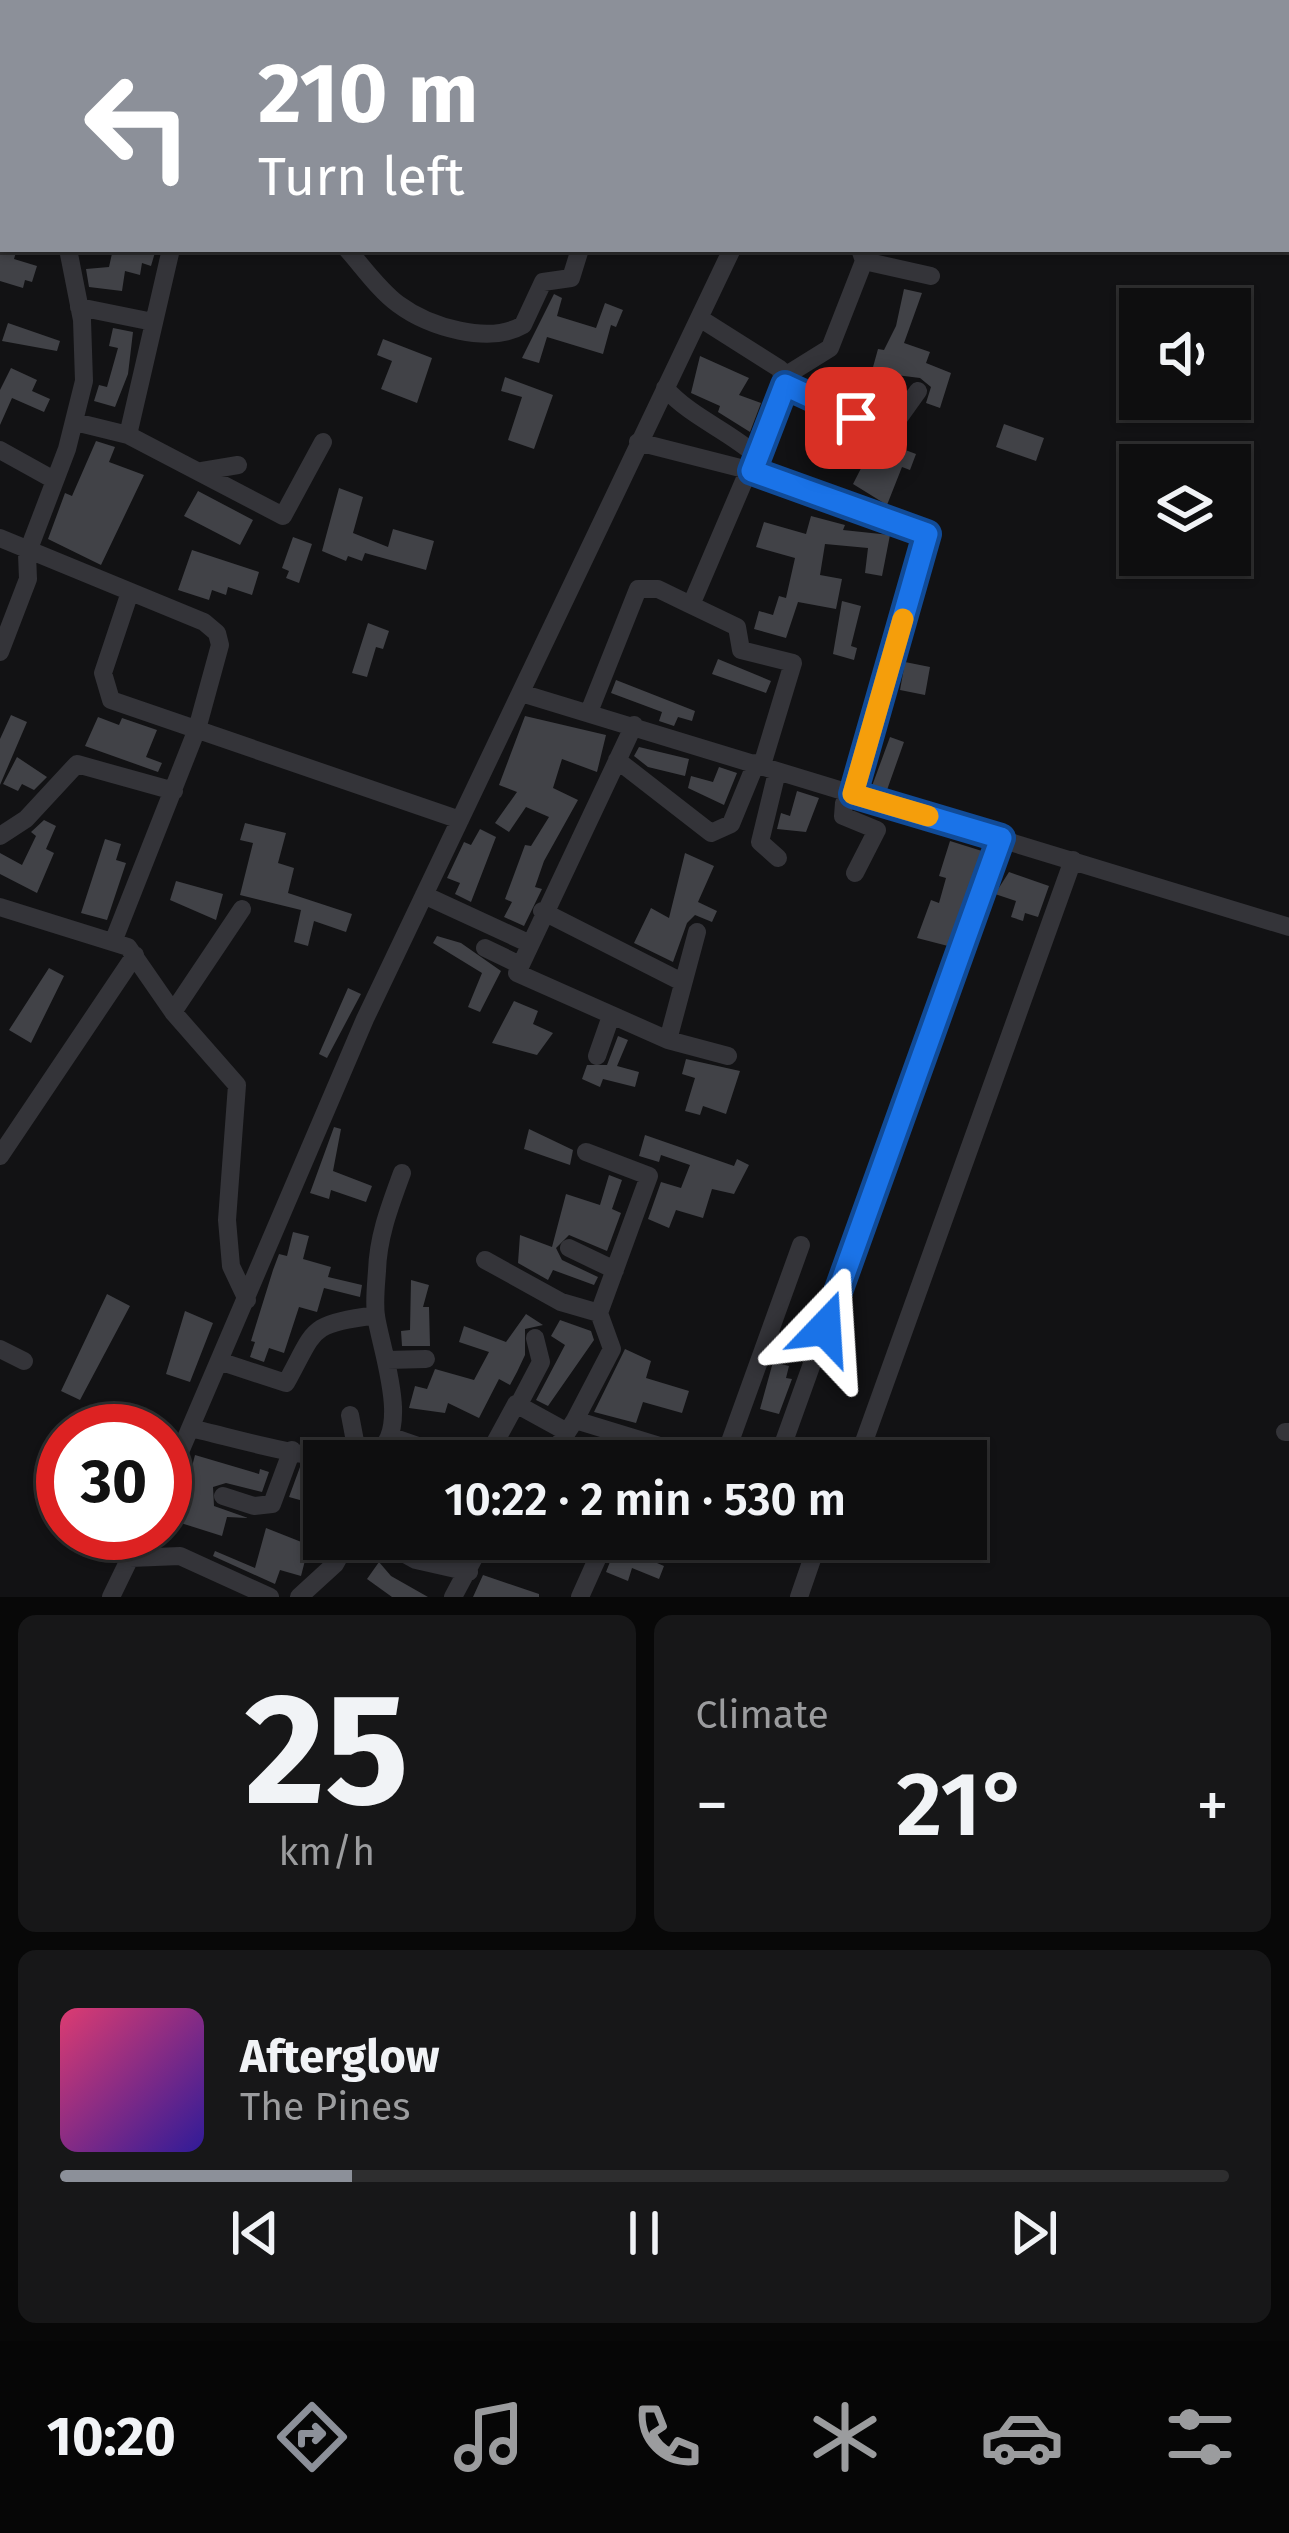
<!DOCTYPE html>
<html lang="en">
<head>
<meta charset="utf-8">
<style>
  :root { --surface:#0e0e0f; --page:#171718; --text:#f1f3f6; --muted:#9b9c9e; --line:#2e2e2f; --accent:#8c9099 }
  body { margin:0; font-family:"Fira Sans",sans-serif; background:var(--page); color:var(--text); height:100vh; display:flex; flex-direction:column; font-size:45px; white-space:nowrap }
  * { box-sizing:border-box; margin:0 }
  p { font-size:39px; color:var(--muted) }
  .icon { flex:none; width:66px; height:66px; fill:none; stroke:currentColor; stroke-width:2; stroke-linecap:round; stroke-linejoin:round }
  .map { position:relative; height:1597px; overflow:hidden }
  .panel { display:flex; flex-direction:column; gap:18px; padding:18px; background:#080808; flex:1 }
  .panel>* { flex:none }
  .top-card { position:absolute; left:0px; top:0px; width:1290px; height:252px; box-shadow:0 3px 9px #0004,0 0 0 3px var(--line); background:#8c9099; color:#fff; overflow:hidden }
  .fabs { position:absolute; left:1119px; top:288px; display:grid; gap:24px }
  .fabs a { display:grid; place-items:center; width:132px; height:132px; border-radius:0px; background:var(--surface); box-shadow:0 3px 9px #0004,0 0 0 3px var(--line); font-size:60px }
  .speed { position:absolute; left:36px; top:1404px; display:flex; gap:24px; font-size:60px; font-weight:700; text-align:center }
  .speed>* { display:grid; place-content:center; width:156px; height:156px; border-radius:50%; background:var(--surface); box-shadow:0 3px 9px #0004,0 0 0 3px var(--line); line-height:1 }
  .speed .limit { border:18px solid #d22; background:#fff; color:#111 }
  .pin { position:absolute; display:grid; place-items:center; width:102px; height:102px; color:#fff; margin:-51px; border-radius:24px; box-shadow:0 6px 18px #0006 }
  .me { position:absolute; width:132px; margin:-66px; rotate:20deg; stroke-linejoin:round; filter:drop-shadow(0 0 9px #0008) }
  .turn { display:flex; align-items:center; gap:42px; height:252px; padding:0 60px; font-size:54px }
  .turn .icon { width:156px; height:156px; stroke-width:2.5 }
  .turn b { display:block; font-size:84px; line-height:102px }
  .big { font-size:90px; font-weight:600; line-height:1.1 }
  .panel .widget { flex:1; display:flex; flex-direction:column; justify-content:center; gap:18px; min-width:0; padding:0 42px; border-radius:18px; background:var(--page) }
  .panel .dial { align-items:center; gap:0 }
  .dial b { font-size:156px; line-height:1 }
  .song { display:flex; align-items:center; gap:36px }
  .cover { width:144px; height:144px; border-radius:18px; background:linear-gradient(135deg,hsl(340 70% 55%),hsl(250 70% 35%)) }
  .played { height:12px; border-radius:6px; background:linear-gradient(90deg,var(--accent) 25%,var(--line) 25%) }
  .keys { display:flex; justify-content:space-around; direction:ltr }
  .heat { display:flex; justify-content:space-between; align-items:center; font-size:66px; direction:ltr }
  .panel .tiles { flex:1; display:grid; gap:18px; grid-template-columns:1fr 1fr }
  .widget:last-child { grid-column:span 2 }
  .trip { position:absolute; left:303px; top:1440px; width:684px; height:120px; border-radius:0px; background:var(--surface); box-shadow:0 3px 9px #0004,0 0 0 3px var(--line); font-weight:600; line-height:120px; text-align:center }
  .dock { display:flex; height:192px; justify-content:space-around; align-items:center; background:#060606; color:var(--muted) }
  .dock .icon { width:84px; height:84px }
  .dock .active { color:var(--accent) }
  .dock b { font-size:54px; color:var(--text) }
  .map>svg:first-child { display:block }
  .building { fill:#414247 }
  .lines { fill:none; stroke-linecap:round; stroke-linejoin:round }
  .minor { stroke:#343439; stroke-width:18 }
  .route-casing { stroke:#114b97; stroke-width:30 }
  .route { stroke:#1a73e8; stroke-width:21 }
  .slow { stroke:#f59e0b; stroke-width:21 }
</style>
</head>
<body>
<div class="map">
<svg width="1289" height="1597" viewBox="0 0 1289 1597">
  <rect width="100%" height="100%" fill="#121214"/>
  <path class="building" d="M 0,249 L 17,249 L 14,259 L 37,266 L 32,282 L 25,280 L 23,288 L 0,281 Z
    M 113,249 L 156,249 L 151,266 L 142,263 L 140,275 L 125,271 L 122,291 L 89,287 L 86,269 L 109,267 Z
    M 904,289 L 922,293 L 904,343 L 930,352 L 926,363 L 951,373 L 940,408 L 926,403 L 931,387 L 920,378 L 896,375 L 884,408 L 831,383 L 837,367 L 870,378 L 878,349 L 884,350 L 896,326 Z
    M 554,294 L 562,298 L 557,316 L 596,328 L 605,303 L 623,310 L 616,327 L 611,325 L 603,354 L 547,337 L 539,363 L 522,358 Z
    M 8,323 L 60,341 L 57,351 L 2,341 Z
    M 113,328 L 133,332 L 128,374 L 115,407 L 94,401 L 99,385 L 107,387 L 118,348 L 109,346 Z
    M 383,339 L 432,358 L 417,403 L 381,389 L 392,361 L 377,355 Z
    M 700,356 L 749,378 L 739,395 L 761,403 L 750,432 L 718,412 L 720,406 L 691,393 Z
    M 11,368 L 37,380 L 32,391 L 50,399 L 44,412 L 12,398 L 0,425 L 0,390 Z
    M 505,377 L 553,395 L 534,449 L 508,440 L 522,397 L 501,391 Z
    M 1004,424 L 1044,438 L 1036,461 L 996,447 Z
    M 876,439 L 916,454 L 910,470 L 902,467 L 887,505 L 853,484 Z
    M 96,441 L 115,447 L 109,462 L 144,475 L 101,565 L 48,539 L 65,493 L 72,496 Z
    M 339,488 L 363,497 L 353,533 L 388,547 L 393,529 L 434,541 L 426,570 L 365,553 L 362,561 L 348,556 L 346,561 L 322,551 Z
    M 198,491 L 253,520 L 240,545 L 184,516 Z
    M 811,516 L 845,525 L 843,530 L 890,535 L 882,576 L 865,573 L 868,548 L 825,544 L 820,575 L 842,579 L 836,609 L 798,602 L 786,638 L 754,629 L 759,611 L 773,615 L 779,596 L 786,598 L 795,558 L 756,547 L 764,522 L 806,534 Z
    M 293,537 L 312,544 L 299,583 L 286,578 L 289,571 L 282,568 Z
    M 192,550 L 259,572 L 252,595 L 228,587 L 226,595 L 212,590 L 209,600 L 178,590 Z
    M 842,601 L 861,606 L 851,646 L 857,648 L 854,660 L 833,654 Z
    M 368,623 L 389,631 L 383,649 L 376,647 L 367,677 L 352,673 Z
    M 718,659 L 771,681 L 766,693 L 712,674 Z
    M 905,662 L 930,667 L 925,695 L 900,690 Z
    M 616,680 L 695,711 L 692,721 L 678,717 L 674,726 L 659,721 L 662,712 L 611,693 Z
    M 11,715 L 27,722 L 0,785 L 0,739 Z
    M 525,716 L 606,735 L 597,772 L 562,759 L 553,788 L 578,800 L 544,861 L 535,887 L 542,889 L 524,926 L 504,917 L 512,902 L 505,899 L 525,845 L 531,846 L 549,817 L 526,807 L 509,832 L 495,823 L 517,792 L 499,785 Z
    M 98,717 L 119,725 L 122,718 L 157,730 L 146,757 L 162,763 L 158,772 L 85,746 Z
    M 890,737 L 904,742 L 887,790 L 872,786 Z
    M 639,747 L 689,759 L 685,776 L 648,767 L 634,756 Z
    M 17,757 L 47,777 L 34,790 L 22,784 L 18,791 L 3,784 Z
    M 719,767 L 737,773 L 724,805 L 688,788 L 691,776 L 713,782 Z
    M 797,791 L 819,798 L 806,832 L 777,829 L 781,813 L 790,816 Z
    M 44,820 L 56,826 L 46,849 L 54,853 L 37,893 L 0,874 L 0,853 L 22,865 L 36,836 L 31,832 Z
    M 245,823 L 286,833 L 278,863 L 294,868 L 288,893 L 352,914 L 346,932 L 314,921 L 308,946 L 294,942 L 301,910 L 240,895 L 253,843 L 240,840 Z
    M 480,829 L 496,837 L 471,902 L 455,894 L 460,883 L 447,878 L 464,842 L 471,845 Z
    M 105,839 L 121,844 L 116,860 L 126,863 L 107,920 L 81,913 Z
    M 950,841 L 982,851 L 948,946 L 917,938 L 931,900 L 939,903 L 946,878 L 939,876 Z
    M 685,853 L 714,866 L 698,902 L 717,911 L 712,922 L 695,915 L 687,923 L 673,962 L 634,943 L 651,908 L 669,918 Z
    M 1009,872 L 1049,886 L 1038,917 L 1025,913 L 1023,921 L 1011,917 L 1016,901 L 995,894 Z
    M 176,881 L 223,894 L 216,920 L 170,900 Z
    M 437,936 L 461,943 L 501,971 L 480,1012 L 468,1007 L 482,973 L 433,943 Z
    M 49,968 L 64,976 L 31,1043 L 9,1030 Z
    M 348,988 L 361,994 L 327,1058 L 319,1054 Z
    M 514,1001 L 538,1011 L 533,1024 L 553,1033 L 537,1055 L 492,1043 Z
    M 618,1036 L 628,1040 L 617,1066 L 639,1072 L 635,1087 L 603,1079 L 600,1087 L 582,1079 L 587,1065 L 607,1065 Z
    M 686,1059 L 740,1071 L 726,1114 L 703,1106 L 700,1115 L 685,1111 L 695,1078 L 682,1074 Z
    M 334,1127 L 341,1129 L 333,1171 L 372,1186 L 366,1202 L 331,1190 L 329,1199 L 310,1193 Z
    M 529,1129 L 573,1150 L 570,1165 L 524,1149 Z
    M 645,1135 L 734,1166 L 737,1159 L 749,1165 L 734,1194 L 712,1189 L 703,1218 L 676,1210 L 669,1228 L 648,1219 L 661,1182 L 681,1188 L 690,1165 L 661,1155 L 659,1162 L 639,1156 Z
    M 609,1175 L 622,1180 L 612,1209 L 621,1213 L 607,1251 L 569,1235 L 556,1248 L 562,1260 L 598,1277 L 594,1285 L 553,1270 L 548,1280 L 518,1263 L 520,1235 L 552,1247 L 566,1194 L 600,1205 Z
    M 293,1232 L 309,1236 L 303,1259 L 331,1267 L 328,1277 L 362,1285 L 360,1297 L 324,1288 L 317,1312 L 299,1307 L 284,1353 L 269,1348 L 264,1362 L 250,1357 L 255,1342 L 251,1341 L 273,1270 L 279,1254 L 287,1256 Z
    M 411,1280 L 429,1285 L 423,1307 L 429,1307 L 430,1346 L 402,1346 L 401,1331 L 410,1330 Z
    M 107,1294 L 130,1306 L 80,1400 L 61,1391 Z
    M 185,1311 L 213,1323 L 190,1382 L 166,1374 Z
    M 526,1314 L 543,1325 L 525,1329 L 525,1355 L 517,1372 L 510,1385 L 499,1379 L 479,1418 L 448,1403 L 445,1413 L 409,1408 L 415,1386 L 427,1389 L 435,1369 L 474,1380 L 489,1352 L 459,1342 L 464,1326 L 506,1342 Z
    M 560,1320 L 591,1331 L 594,1340 L 548,1406 L 536,1400 L 565,1345 L 551,1336 Z
    M 625,1349 L 651,1361 L 646,1378 L 689,1391 L 682,1413 L 643,1402 L 636,1423 L 594,1412 Z
    M 773,1362 L 789,1366 L 786,1378 L 792,1379 L 779,1414 L 760,1409 Z
    M 195,1455 L 259,1474 L 260,1469 L 269,1472 L 262,1492 L 226,1483 L 213,1487 L 214,1506 L 248,1518 L 227,1517 L 222,1536 L 165,1518 L 165,1502 L 171,1504 L 182,1481 L 188,1482 Z
    M 300,1467 L 324,1471 L 324,1515 L 304,1510 L 307,1502 L 289,1497 Z
    M 266,1528 L 309,1545 L 301,1576 L 280,1570 L 275,1584 L 213,1556 L 215,1551 L 255,1568 Z
    M 619,1539 L 632,1539 L 629,1551 L 664,1566 L 659,1579 L 632,1568 L 628,1581 L 606,1572 Z
    M 379,1562 L 391,1576 L 428,1597 L 392,1597 L 367,1579 Z
    M 483,1575 L 539,1594 L 539,1597 L 473,1597 Z"/>
  <g class="lines">
    <path class="minor" d="M 139,0 L 142,3
      M 61,3 L 67,0
      M 282,3 L 283,0
      M 850,3 L 852,0
      M 0,25 L 3,24
      M 0,62 L 0,69
      M 0,145 L 3,150
      M 1287,201 L 1289,202
      M 347,249 C 363,267 379,290 398,304 C 429,327 489,345 523,325 L 543,282 L 571,278 L 580,249
      M 864,261 L 931,276
      M 79,307 L 153,322
      M 785,376 L 830,348 L 864,261 L 860,249
      M 785,385 L 876,426 L 898,419 L 918,391
      M 665,388 C 692,418 728,430 758,457
      M 75,422 L 128,435 L 283,516 L 323,442
      M 128,435 L 171,249
      M 638,442 L 752,471 L 927,534 L 853,793 L 844,803 L 843,816 L 877,830 L 855,873
      M 0,450 L 54,480
      M 202,471 L 238,465
      M 0,538 L 204,622 L 217,633 L 220,645 L 197,729 L 113,942
      M 129,595 L 103,673 L 111,700 L 460,820
      M 691,605 L 737,627 L 741,650 L 793,663 L 762,765
      M 0,652 L 28,579 L 27,554 L 67,449 L 84,381 L 82,320 L 68,249
      M 521,693 L 1289,927
      M 589,712 L 638,589 L 658,589 L 691,605 L 785,385 L 780,369 L 701,319
      M 634,725 L 517,973 L 668,1040 L 728,1056
      M 617,760 L 711,833 L 731,824 L 756,763
      M 777,772 L 760,842 L 778,858
      M 0,836 L 26,819 L 77,764 L 174,791
      M 424,895 L 528,943
      M 0,907 L 128,947 L 173,1012 L 237,1085 L 227,1220 L 231,1266 L 247,1300
      M 542,911 L 682,982
      M 485,948 L 518,964
      M 173,1012 L 242,909
      M 668,1040 L 697,932
      M 597,1056 L 611,1016
      M 0,1156 L 135,955
      M 569,1248 L 615,1270
      M 485,1260 L 561,1302 L 599,1313
      M 0,1349 L 24,1361
      M 387,1360 L 426,1359
      M 222,1362 L 286,1383 C 317,1327 307,1325 376,1315
      M 519,1404 L 541,1362 L 535,1338
      M 350,1415 L 358,1457
      M 575,1420 L 612,1349 L 599,1313 L 649,1176 L 586,1152
      M 194,1429 C 232,1437 341,1471 374,1454 C 413,1434 381,1350 376,1316 C 374,1302 376,1285 377,1271 C 378,1236 390,1206 402,1173
      M 1285,1432 L 1289,1432
      M 392,1437 L 461,1461
      M 485,1461 L 516,1404 L 567,1432
      M 548,1461 L 575,1420 L 709,1461
      M 723,1461 L 801,1245
      M 777,1461 L 1001,838
      M 857,1461 L 1073,860
      M 165,1487 L 365,1019 L 732,249
      M 223,1496 L 254,1506 L 272,1504 L 292,1450
      M 378,1539 L 416,1560 L 469,1572
      M 130,1558 L 180,1556 L 270,1597
      M 111,1597 L 142,1533
      M 299,1597 L 335,1564 L 349,1539
      M 453,1597 L 484,1539
      M 580,1597 L 606,1539
      M 799,1597 L 819,1539"/>
  </g>
  <g class="lines">
    <g class="route-casing">
      <path id="route" d="M 825,1328 L 1001,838 L 853,794 L 927,534 L 752,471 L 785,385 L 856,418"/>
    </g>
    <use href="#route" class="route"/>
    <path class="slow" d="M 903,619 L 853,794 L 928,816"/>
  </g>
</svg>
<div class="fabs">
<a><svg class="icon" aria-label="sound" viewBox="0 0 24 24"><path d="M4 9h4l5-4v14l-5-4H4zM17 9q2 3 0 6"/></svg></a>
<a><svg class="icon" aria-label="layers" viewBox="0 0 24 24"><path d="M12 4l9 5-9 5-9-5zM3 14l9 5 9-5"/></svg></a>
</div>
<div class="speed"><div class="limit">30</div></div>
<div class="pin" style="left:856px;top:418px;background:#d93025"><svg class="icon" aria-label="arrive" viewBox="0 0 24 24"><path d="M6 21V4h12l-3 4 3 4H6"/></svg></div>
<svg class="me" style="left:825px;top:1328px" viewBox="-20 -20 40 40"><path d="M0-17L14 15 0 8-14 15z" fill="#1a73e8" stroke="#fff" stroke-width="4"/></svg>
<div class="trip">10:22 · 2 min · 530 m</div>
<div class="top-card">
<div class="turn"><svg class="icon" aria-label="left" viewBox="0 0 24 24"><path d="M17 20v-9H6M10 6l-5 5 5 5"/></svg><div><b>210 m</b>Turn left</div></div>
</div>
</div>
<section class="panel">
<div class="tiles">
<div class="widget dial"><b>25</b><p>km/h</p></div>
<div class="widget"><p>Climate</p>
<div class="heat"><a>−</a><b class="big">21°</b><a>+</a></div>
</div>
<div class="widget">
<div class="song"><i class="cover"></i><div><b>Afterglow</b><p>The Pines</p></div></div>
<div class="played"></div>
<div class="keys"><svg class="icon" aria-label="previous" viewBox="0 0 24 24"><path d="M18 5L8 12l10 7zM5 5v14"/></svg><svg class="icon" aria-label="pause" viewBox="0 0 24 24"><path d="M8 5v14M16 5v14"/></svg><svg class="icon" aria-label="next" viewBox="0 0 24 24"><path d="M6 5l10 7-10 7zM19 5v14"/></svg></div>
</div>
</div>
</section>
<nav class="dock">
<b>10:20</b>
<svg class="icon active" aria-label="directions" viewBox="0 0 24 24"><path d="M12 3l9 9-9 9-9-9zM9 14v-3h6M13 9l2 2-2 2"/></svg>
<svg class="icon" aria-label="music" viewBox="0 0 24 24"><path d="M9 18V5l10-2v13"/><circle cx="6" cy="18" r="3"/><circle cx="16" cy="16" r="3"/></svg>
<svg class="icon" aria-label="phone" viewBox="0 0 24 24"><path d="M5 4h4l2 5-3 2q2 4 5 5l2-3 5 2v4C11 20 4 13 5 4z"/></svg>
<svg class="icon" aria-label="climate" viewBox="0 0 24 24"><path d="M12 3v18M4 7l16 10M4 17L20 7"/></svg>
<svg class="icon" aria-label="car" viewBox="0 0 24 24"><path d="M5 17H2v-5l4-1 3-4h7l3 4 3 1v5h-3M9 17h6M6 11h13"/><circle cx="7" cy="17" r="2"/><circle cx="17" cy="17" r="2"/></svg>
<svg class="icon" aria-label="filters" viewBox="0 0 24 24"><path d="M4 7h16M4 17h16"/><circle cx="9" cy="7" r="2"/><circle cx="15" cy="17" r="2"/></svg>
</nav>
</body>
</html>
